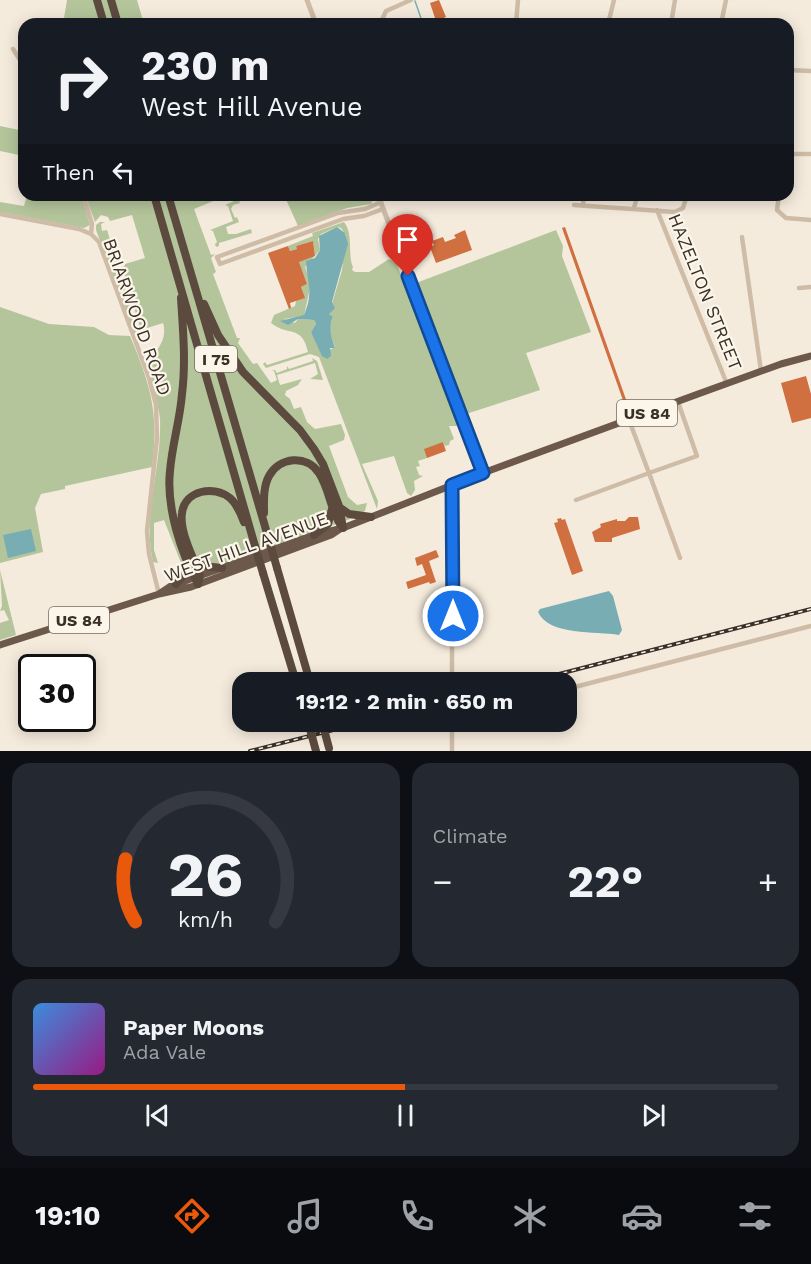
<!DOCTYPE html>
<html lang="en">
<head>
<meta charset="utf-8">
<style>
  :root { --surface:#171b24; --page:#242831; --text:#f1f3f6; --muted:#9ea1a6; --line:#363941; --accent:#ea580c }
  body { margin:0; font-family:"Work Sans",sans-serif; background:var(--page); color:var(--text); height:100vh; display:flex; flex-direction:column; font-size:22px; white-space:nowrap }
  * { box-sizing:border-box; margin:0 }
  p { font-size:20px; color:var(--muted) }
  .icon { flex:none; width:33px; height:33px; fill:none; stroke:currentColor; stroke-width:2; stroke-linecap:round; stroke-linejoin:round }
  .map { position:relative; height:751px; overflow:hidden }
  .panel { display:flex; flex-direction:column; gap:12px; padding:12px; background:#0d0f14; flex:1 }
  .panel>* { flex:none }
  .guide { position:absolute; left:18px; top:18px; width:776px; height:183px; border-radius:18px; box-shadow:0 3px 15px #0003; background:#171b24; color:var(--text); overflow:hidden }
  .speed { position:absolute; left:18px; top:654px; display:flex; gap:12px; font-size:30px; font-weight:700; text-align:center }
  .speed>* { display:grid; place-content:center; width:78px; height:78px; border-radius:50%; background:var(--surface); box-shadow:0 3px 15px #0003; line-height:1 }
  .speed .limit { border:3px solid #111; border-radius:9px; background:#fff; color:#111 }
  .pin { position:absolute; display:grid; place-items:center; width:51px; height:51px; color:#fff; margin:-62px -26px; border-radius:50% 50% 50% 0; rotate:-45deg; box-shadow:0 0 6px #0007 }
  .pin .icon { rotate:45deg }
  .me { position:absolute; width:66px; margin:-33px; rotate:0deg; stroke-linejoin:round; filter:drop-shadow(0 0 4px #0008) }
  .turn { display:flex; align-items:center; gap:21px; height:126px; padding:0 24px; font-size:27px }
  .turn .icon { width:78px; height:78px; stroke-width:2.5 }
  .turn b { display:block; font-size:42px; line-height:51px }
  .then { display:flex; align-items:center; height:57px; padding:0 24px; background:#0003; gap:12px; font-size:22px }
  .big { font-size:45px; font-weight:700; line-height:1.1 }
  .panel .card { flex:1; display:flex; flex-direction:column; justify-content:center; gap:9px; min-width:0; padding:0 21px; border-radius:18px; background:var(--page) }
  .panel .dial { align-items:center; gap:0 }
  .dial svg { height:156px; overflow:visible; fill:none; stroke:var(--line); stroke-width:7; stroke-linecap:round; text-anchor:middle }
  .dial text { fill:var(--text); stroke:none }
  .song { display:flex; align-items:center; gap:18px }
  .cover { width:72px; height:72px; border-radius:9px; background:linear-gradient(135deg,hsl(210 70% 55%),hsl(310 70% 35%)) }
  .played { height:6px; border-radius:3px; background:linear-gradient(90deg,var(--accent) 50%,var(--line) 50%) }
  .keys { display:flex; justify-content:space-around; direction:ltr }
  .heat { display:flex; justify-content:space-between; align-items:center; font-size:33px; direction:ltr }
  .panel .tiles { flex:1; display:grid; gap:12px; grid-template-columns:1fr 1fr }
  .card:last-child { grid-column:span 2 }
  .trip { position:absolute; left:232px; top:672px; width:345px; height:60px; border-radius:18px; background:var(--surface); box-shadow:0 3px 15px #0003; font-weight:700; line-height:60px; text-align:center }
  .tab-bar { display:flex; height:96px; justify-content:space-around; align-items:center; background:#090b0e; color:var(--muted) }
  .tab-bar .icon { width:42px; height:42px }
  .tab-bar .active { color:var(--accent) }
  .tab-bar b { font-size:27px; color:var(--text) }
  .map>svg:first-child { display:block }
  .green { fill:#b4c59b; fill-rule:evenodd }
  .water { fill:#79adb4 }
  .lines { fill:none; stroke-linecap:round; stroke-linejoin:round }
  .stream { stroke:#79adb4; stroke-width:1.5 }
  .building { fill:#d06f3f }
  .minor { stroke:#cebca7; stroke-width:4.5 }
  .tertiary { stroke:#cebca7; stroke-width:5 }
  .trunk { stroke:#6c594c; stroke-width:7 }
  .motorway { stroke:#5c4a3f; stroke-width:8 }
  .rail-casing { stroke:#3a3028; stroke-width:4 }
  .rail { stroke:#fbf5ea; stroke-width:1.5; stroke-dasharray:4.5; stroke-linecap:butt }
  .motorway-bridge { stroke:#5c4a3f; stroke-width:8 }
  .route-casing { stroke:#114b97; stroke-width:15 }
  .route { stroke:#1a73e8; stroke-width:10 }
  .labels { text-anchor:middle; stroke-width:4.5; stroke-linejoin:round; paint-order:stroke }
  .shield { fill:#fbf5ea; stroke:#746b62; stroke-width:1.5 }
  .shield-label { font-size:16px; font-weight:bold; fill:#3a3028 }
  .street-label { font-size:18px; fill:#3a3028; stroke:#fbf5ea }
</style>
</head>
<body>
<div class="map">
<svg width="811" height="751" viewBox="0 0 811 751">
  <rect width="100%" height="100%" fill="#f5ebdd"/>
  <path class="green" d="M 67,0 L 137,0 L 144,24 L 63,24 Z
    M 0,126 L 24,131 L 24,156 L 0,151 Z
    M 27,195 L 81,195 L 90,225 L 84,228 L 0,212 L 0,202 L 24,206 Z
    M 85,195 L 228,195 L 194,209 L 211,255 L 215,254 L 211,258 L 216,272 L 213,274 L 237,338 L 240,338 L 238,343 L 253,364 L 257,363 L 271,383 L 277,380 L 274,371 L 271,371 L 275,370 L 277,373 L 287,369 L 287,366 L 289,369 L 313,361 L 312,358 L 317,361 L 323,380 L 310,379 L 318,374 L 315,363 L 277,375 L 280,385 L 302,379 L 298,385 L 286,391 L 285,395 L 290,399 L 294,409 L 301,407 L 307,422 L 315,429 L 341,424 L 345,435 L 344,440 L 329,446 L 348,497 L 357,505 L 367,503 L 365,511 L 353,518 L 187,578 L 164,520 L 154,523 L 154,550 L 158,563 L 153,562 C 142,514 162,468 160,419 C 159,404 149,383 150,370 C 150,352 169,344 163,323 L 141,330 L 125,279 L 124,267 L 125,264 L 145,258 L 132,215 L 110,221 L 108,217 L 101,215 L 95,222 Z
    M 237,195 L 241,196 L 238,198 L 240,203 L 233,205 L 231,209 L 235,218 L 237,217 L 239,222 L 226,227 L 228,234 L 236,234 L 251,229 L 252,233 L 219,243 L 219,246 L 216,247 L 215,244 L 217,242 L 213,231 L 210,230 L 233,221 L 228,206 L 225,205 L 234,201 Z
    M 284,195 L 372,195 L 373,200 L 371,204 L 347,208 L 298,226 Z
    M 100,222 L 105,222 L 101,224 L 102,231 L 107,230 L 137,328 L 135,335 L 96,230 L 96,225 Z
    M 344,222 C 354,235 347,253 353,267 L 352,270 L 355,272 L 369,272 L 389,259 L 396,262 L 459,422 L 458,426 L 449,426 L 454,439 L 450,441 L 449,445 L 445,446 L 443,442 L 427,458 L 418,461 L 420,466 L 416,467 L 418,472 L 421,471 L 418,472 L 419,475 L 423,476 L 414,481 L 415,490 L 411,496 L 407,493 L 394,456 L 362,464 L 378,501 L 377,509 L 319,357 L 310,354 L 266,368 L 263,364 L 265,362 L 267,365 L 308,352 C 302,324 288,337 271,323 L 274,315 L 295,306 L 296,301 L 304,298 L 301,287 L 307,284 L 298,260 L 315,256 L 313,241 L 296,246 L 297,249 L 290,251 L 288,246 L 313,236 L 312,233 ZM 337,227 L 341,228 L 346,235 L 342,270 L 329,314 L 333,318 C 327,327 331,338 335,347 L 329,350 L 311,332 L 316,324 L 314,320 L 298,319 L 295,323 L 284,319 L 304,316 L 311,283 L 305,267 L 320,250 L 318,239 L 321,234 Z
    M 556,230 L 563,246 L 562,256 L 591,332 L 526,353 L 540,390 L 466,414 L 416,283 Z
    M 0,307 L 49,324 L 94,327 L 109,335 L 130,336 C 151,386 159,413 152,467 L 65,486 L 65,489 L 41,494 L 35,508 L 43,552 L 0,563 Z
    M 0,570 L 16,635 L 0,640 L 0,623 L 9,620 L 4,610 L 0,611 L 2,606 Z"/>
  <path class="water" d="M 337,227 L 345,233 L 348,244 L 332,302 L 335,308 L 329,314 L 333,317 C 328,327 331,337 335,348 L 330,348 L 331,356 L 327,359 L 322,356 L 311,332 L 316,324 L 314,320 L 298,319 L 288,325 L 280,321 L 304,315 C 314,292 307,282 306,261 L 315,258 L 320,250 L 319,236 Z
    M 31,529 L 36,551 L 8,558 L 3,535 Z
    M 609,591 L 613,596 L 622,630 L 619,635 C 596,631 549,636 538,612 L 540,609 Z"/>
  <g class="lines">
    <path class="stream" d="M 415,1 L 423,24"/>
  </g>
  <path class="building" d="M 439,0 L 446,17 L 436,21 L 430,3 Z
    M 565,227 L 628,405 L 625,406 L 562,228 Z
    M 465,230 L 472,250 L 436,263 L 430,247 L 434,245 L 432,241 L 443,237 L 445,242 L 456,238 L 454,235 Z
    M 313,241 L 315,256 L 299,262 L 307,284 L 301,287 L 305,298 L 290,303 L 291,308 L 289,309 L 268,253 L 288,246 L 290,251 L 297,249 L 296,246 Z
    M 806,376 L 811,394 L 811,418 L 792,423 L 781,383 Z
    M 443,442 L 446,451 L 427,458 L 424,449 Z
    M 629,517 L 638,517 L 640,529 L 612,538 L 612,542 L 595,542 L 592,532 L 601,527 L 600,524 L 617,519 L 617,521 L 625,521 Z
    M 561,518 L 562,520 L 565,519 L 583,571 L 572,575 L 554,523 L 558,522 L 557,519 Z
    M 436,550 L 439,557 L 429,561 L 436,582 L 430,584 L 429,582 L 408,589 L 406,582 L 426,575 L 422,564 L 417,566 L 415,558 Z"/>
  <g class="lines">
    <path class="minor" d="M 380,24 L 386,11 L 411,0
      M 516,24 L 518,0
      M 608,24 L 614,0
      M 671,24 L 675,0
      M 721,24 L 726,0
      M 13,49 L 24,66
      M 788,70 L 811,71
      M 788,154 L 811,154
      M 83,195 L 92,224 L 91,234
      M 779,195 L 777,210 L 786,218 L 811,220
      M 381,202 L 365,209 L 338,213 L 217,257 L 220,264 L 343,219 L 364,216 L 383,209
      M 574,205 L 675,212 L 683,208 L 687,195
      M 583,205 L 584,195
      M 634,209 L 637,195
      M 657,210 L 727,384
      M 0,214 L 79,229 L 91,234 L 99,242 L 149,378 L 156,405 L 157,438 L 147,531 L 149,554 L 159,594
      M 742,237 L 761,371
      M 799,288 L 811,287
      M 678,402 L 697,456 L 649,473 L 680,558
      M 576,500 L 649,473 L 629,420
      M 452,682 L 452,485
      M 567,689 L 811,626
      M 452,751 L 452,722"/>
    <path class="tertiary" d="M 307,0 L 316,24
      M 378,195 L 483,473"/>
    <path class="trunk" d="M 159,594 L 171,586 L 314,535 L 343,528 L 483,473 L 698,394 L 781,364 L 811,356
      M 0,645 L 159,594 L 191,587 L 331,535 L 340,529"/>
    <path class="motorway" d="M 97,0 L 104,24
      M 111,0 L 118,24
      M 154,195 L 255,546
      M 168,195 L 269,540
      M 181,298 C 183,330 186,362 182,394 C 180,420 172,445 170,471 C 166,507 181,553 198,584
      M 204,304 L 218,335 L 243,372 L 300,430 L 314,449 L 323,464 L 339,506 L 343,528
      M 339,507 L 349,514 L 371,517
      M 264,513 C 264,501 263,487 269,476 C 279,457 307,454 319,473 C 329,488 330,508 340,524
      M 314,535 L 328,524 L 332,509
      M 196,561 L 203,566 L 222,568
      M 277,568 L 310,682
      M 263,573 L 296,682
      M 176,584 L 186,572 L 188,561
      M 198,584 L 200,576 C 194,558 179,532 182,513 C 185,490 214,485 230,498 C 237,504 241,514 244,522"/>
    <g class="rail-casing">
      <path id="rail" d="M 528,682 L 811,609
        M 250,751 L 365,722"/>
    </g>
    <use href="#rail" class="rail"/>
    <path class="motorway-bridge" d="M 269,540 L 277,568
      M 255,546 L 263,573
      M 308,722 L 316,751
      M 322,722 L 329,748"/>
  </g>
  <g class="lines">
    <g class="route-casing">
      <path id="route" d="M 408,276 L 483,473 L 452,485 L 453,616"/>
    </g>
    <use href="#route" class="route"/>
  </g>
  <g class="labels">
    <g class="shield">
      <rect x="195" y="346" width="42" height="26" rx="4.5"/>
      <rect x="617" y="400" width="60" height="26" rx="4.5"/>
      <rect x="49" y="607" width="60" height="26" rx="4.5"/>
    </g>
    <g class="shield-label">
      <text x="216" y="365">I 75</text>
      <text x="647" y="419">US 84</text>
      <text x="79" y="626">US 84</text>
    </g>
    <g class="street-label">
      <text transform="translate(705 292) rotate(68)" y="6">HAZELTON STREET</text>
      <text transform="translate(137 317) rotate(70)" y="6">BRIARWOOD ROAD</text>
      <text transform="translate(246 547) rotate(-20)" y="6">WEST HILL AVENUE</text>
    </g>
  </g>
</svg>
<div class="speed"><div class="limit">30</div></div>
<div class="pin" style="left:408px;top:276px;background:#d93025"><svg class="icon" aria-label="arrive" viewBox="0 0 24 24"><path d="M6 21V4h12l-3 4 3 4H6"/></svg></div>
<svg class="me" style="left:453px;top:616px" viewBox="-20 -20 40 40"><circle r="17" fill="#1a73e8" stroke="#fff" stroke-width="3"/><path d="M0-11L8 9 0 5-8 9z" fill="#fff"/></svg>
<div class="trip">19:12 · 2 min · 650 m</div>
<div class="guide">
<div class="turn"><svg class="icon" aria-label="right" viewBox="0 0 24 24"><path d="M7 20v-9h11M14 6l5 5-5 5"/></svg><div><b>230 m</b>West Hill Avenue</div></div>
<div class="then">Then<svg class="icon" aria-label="left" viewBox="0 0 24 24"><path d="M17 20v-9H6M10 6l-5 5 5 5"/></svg></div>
</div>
</div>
<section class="panel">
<div class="tiles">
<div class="card dial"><svg viewBox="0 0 100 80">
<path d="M14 69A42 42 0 1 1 86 69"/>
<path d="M14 69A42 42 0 0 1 9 37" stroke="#ea580c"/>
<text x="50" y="56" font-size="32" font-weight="700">26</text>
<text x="50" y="72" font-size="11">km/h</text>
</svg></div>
<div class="card"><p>Climate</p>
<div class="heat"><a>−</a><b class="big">22°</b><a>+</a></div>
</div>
<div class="card">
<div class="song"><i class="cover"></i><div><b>Paper Moons</b><p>Ada Vale</p></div></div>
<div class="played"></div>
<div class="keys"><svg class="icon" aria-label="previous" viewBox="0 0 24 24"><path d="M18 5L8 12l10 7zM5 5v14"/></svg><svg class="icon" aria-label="pause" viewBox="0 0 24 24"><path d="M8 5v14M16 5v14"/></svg><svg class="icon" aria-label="next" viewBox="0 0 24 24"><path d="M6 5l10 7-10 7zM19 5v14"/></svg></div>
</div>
</div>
</section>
<nav class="tab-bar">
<b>19:10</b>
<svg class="icon active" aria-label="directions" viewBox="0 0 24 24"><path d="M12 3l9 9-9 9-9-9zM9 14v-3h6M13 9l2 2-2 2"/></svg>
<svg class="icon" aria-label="music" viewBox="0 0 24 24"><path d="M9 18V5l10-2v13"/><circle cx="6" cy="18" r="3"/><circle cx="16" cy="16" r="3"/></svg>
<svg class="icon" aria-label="phone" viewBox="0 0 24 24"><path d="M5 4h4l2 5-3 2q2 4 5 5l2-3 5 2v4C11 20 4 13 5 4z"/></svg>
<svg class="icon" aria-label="climate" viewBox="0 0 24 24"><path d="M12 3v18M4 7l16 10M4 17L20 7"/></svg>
<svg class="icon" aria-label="car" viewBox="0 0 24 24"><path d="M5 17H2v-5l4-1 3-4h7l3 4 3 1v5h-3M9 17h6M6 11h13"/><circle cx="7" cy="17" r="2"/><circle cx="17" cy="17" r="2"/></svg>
<svg class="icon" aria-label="filters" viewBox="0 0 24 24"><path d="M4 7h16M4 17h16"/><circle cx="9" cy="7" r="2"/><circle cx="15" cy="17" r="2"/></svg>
</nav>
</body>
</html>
